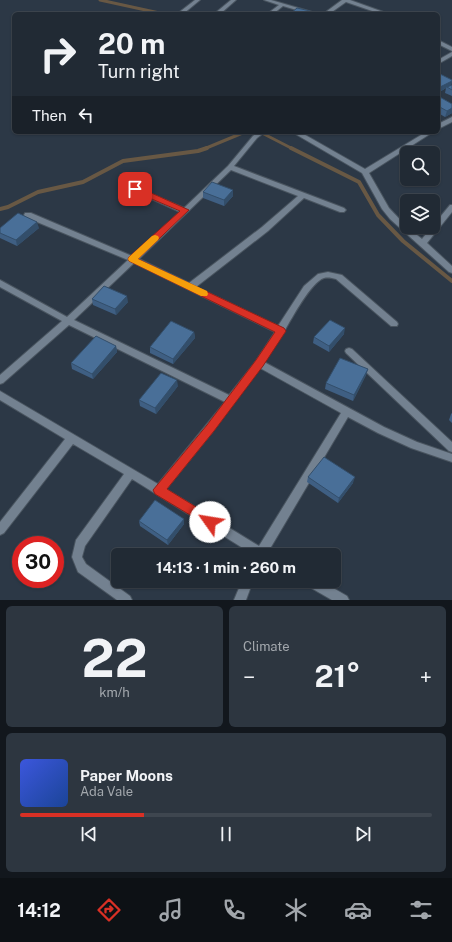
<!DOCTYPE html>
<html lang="en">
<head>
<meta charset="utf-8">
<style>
  :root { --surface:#212a34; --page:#2d3640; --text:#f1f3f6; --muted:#a2a7ac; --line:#3e464f; --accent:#d93025 }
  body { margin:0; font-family:"Public Sans",sans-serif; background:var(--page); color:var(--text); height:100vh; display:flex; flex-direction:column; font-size:15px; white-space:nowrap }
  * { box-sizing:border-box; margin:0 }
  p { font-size:13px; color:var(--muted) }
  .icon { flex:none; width:22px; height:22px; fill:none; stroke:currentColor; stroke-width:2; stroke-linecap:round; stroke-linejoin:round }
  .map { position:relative; height:600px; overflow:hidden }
  .sheet { display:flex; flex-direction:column; gap:6px; padding:6px; background:#12171d; flex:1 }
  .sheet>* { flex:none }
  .hud { position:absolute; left:12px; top:12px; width:428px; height:122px; border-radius:6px; box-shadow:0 1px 3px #0004,0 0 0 1px var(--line); background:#212a34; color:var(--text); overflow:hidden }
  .fabs { position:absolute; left:400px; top:146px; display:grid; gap:8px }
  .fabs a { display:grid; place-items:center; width:40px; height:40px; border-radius:6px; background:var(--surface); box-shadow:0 1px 3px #0004,0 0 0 1px var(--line); font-size:20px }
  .speed { position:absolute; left:12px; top:536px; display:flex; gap:8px; font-size:20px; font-weight:700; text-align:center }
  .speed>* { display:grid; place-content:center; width:52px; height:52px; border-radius:50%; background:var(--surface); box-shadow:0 1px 3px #0004,0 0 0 1px var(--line); line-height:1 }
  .speed .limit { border:6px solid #d22; background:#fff; color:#111 }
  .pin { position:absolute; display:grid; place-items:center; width:34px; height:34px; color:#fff; margin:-17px; border-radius:8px; box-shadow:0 2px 6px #0006 }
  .me { position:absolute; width:44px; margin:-22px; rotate:302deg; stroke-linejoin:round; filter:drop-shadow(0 0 3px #0008) }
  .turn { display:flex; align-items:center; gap:14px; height:84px; padding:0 20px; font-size:18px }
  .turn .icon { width:52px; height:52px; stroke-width:2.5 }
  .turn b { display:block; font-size:28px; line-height:34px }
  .then { display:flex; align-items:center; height:38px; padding:0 20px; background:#0003; gap:8px; font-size:15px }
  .big { font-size:30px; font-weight:700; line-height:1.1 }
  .sheet .card { flex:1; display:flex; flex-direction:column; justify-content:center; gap:6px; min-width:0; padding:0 14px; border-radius:6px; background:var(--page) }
  .sheet .dial { align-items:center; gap:0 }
  .dial b { font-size:52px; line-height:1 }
  .song { display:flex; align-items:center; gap:12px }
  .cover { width:48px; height:48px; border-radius:6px; background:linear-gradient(135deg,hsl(230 70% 55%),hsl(220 70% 35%)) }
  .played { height:4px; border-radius:2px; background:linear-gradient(90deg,var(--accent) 30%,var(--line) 30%) }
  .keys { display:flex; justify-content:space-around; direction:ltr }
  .heat { display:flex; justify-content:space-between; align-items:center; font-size:22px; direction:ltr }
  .sheet .tiles { flex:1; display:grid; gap:6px; grid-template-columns:1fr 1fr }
  .card:last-child { grid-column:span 2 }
  .trip { position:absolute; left:111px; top:548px; width:230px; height:40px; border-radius:6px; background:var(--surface); box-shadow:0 1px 3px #0004,0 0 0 1px var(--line); font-weight:700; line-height:40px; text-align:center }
  .menu { display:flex; height:64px; justify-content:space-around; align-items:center; background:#0d1115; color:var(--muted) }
  .menu .icon { width:28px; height:28px }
  .menu .on { color:var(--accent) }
  .menu b { font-size:18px; color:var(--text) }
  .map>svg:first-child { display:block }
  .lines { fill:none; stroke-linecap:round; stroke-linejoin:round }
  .stream-far1 { stroke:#685844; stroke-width:3 }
  .stream { stroke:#685844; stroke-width:4 }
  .street-casing { stroke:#49545f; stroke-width:2 }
  .street { fill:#738190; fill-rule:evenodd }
  .wall { fill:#3f5f83 }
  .shaded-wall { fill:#334e6a }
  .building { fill:#496f98; stroke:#334e6a }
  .route { fill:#d93025; stroke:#8d1f18 }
  .slow { fill:#f59e0b }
</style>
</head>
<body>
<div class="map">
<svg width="452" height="600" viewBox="0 0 452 600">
  <rect width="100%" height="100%" fill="#2c3846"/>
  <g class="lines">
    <path class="stream-far1" d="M 100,0 L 164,14
      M 260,132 L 293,149
      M 204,149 L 245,132"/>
    <path class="stream" d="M 291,148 L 359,182 L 378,215 L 403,241 L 452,281
      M 0,209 L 8,207 L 38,192 L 83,182 L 123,161 L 198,151 L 207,148"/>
    <g class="street-casing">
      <path id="street" d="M 195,0 L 200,0 L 183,14 L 177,14 Z
        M 231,0 L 236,0 L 220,14 L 214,14 Z
        M 264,0 L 271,0 L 319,14 L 310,14 L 283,6 L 273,14 L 267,14 L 279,5 Z
        M 342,0 L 350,0 L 389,14 L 381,14 L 346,2 L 329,14 L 323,14 Z
        M 438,40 L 452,47 L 452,51 L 438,44 Z
        M 452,52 L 452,56 L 438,64 L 438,60 Z
        M 452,117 L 452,122 L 438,129 L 438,124 Z
        M 258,132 L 265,132 L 257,138 L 234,166 L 344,208 L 346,210 L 344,212 L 340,212 L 304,198 L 268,231 L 196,287 L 278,326 L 304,286 L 318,274 L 328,272 L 342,275 L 397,322 L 398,324 L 397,326 L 391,326 L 336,279 C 332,278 328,277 324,278 C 311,282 292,318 285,330 L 284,333 L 282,334 L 264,362 L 384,427 L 417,442 L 452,454 L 452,462 L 411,448 L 378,433 L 348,417 L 268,552 L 269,555 L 254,555 L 132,479 L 85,546 L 82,557 L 86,564 L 130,596 L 132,600 L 117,600 L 78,572 L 72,557 L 76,540 L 124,474 L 73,444 L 4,533 L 0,535 L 0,522 L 65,439 L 0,400 L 0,391 L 158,484 L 225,402 L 69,325 L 3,383 L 0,384 L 0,375 L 62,321 L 0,287 L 0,280 L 67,317 L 128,260 L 25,217 L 24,215 L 25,213 L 31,213 L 132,256 L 180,212 L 121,185 L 121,183 L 125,183 L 184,208 L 228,166 L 253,136 ZM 231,170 L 298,196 L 262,227 L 189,283 L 139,259 ZM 134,263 L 275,332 L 256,361 L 229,395 L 74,320 ZM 260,368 L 341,413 L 259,546 L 166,489 L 213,431 Z
        M 292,132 L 300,132 L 365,169 L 426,132 L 433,132 L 369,173 L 389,208 L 407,227 L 422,239 L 450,205 L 452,205 L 452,212 L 427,243 L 452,266 L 452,273 L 449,272 L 390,219 L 382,209 L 362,173 Z
        M 349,348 L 352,349 L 452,442 L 452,452 L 449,451 L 346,353 L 345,351 L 346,349 Z
        M 242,581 L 253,581 L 246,600 L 234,600 Z
        M 305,581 L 321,581 L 347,596 L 349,600 L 332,600 L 306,585 Z"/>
    </g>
    <use href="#street" class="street"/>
  </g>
  <path class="wall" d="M 438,73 L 452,80 L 451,85 L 452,85 L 452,96 L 445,93 L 446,88 L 438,93 Z
    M 438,96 L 452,104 L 452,113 L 445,117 L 438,113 Z
    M 203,192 L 233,196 L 224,206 L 203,198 Z
    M 0,228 L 39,228 L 17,246 L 0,238 Z
    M 92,299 L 128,302 L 116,315 L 93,305 Z
    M 194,332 L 195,338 L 173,364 L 150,353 L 150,347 Z
    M 344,334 L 329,352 L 313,343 L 314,337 Z
    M 116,346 L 117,352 L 93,379 L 72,369 L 71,363 Z
    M 368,369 L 366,375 L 353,401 L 325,389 L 326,383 Z
    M 178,386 L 156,414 L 140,406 L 139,400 Z
    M 452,413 L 452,423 L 449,420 L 451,414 Z
    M 308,477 L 353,483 L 338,503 L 307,482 Z
    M 184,519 L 184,524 L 168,545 L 140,526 L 139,521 Z"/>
  <path class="shaded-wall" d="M 452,81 L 451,86 L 447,87 L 446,88 L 438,93 L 438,88 Z
    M 452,108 L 452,113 L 445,117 L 447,111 Z
    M 233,190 L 233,196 L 224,206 L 224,200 Z
    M 37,222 L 39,228 L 17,246 L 16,240 Z
    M 127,296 L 128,302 L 116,315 L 115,309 Z
    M 345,328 L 344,334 L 329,352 L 329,346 Z
    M 194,332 L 195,338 L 173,364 L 173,359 Z
    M 116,346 L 117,352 L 93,379 L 92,374 Z
    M 368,369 L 366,375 L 353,401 L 354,395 Z
    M 177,380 L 178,386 L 156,414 L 155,408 Z
    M 355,477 L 353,483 L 338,503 L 339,498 Z
    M 184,519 L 184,524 L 168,545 L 167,540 Z"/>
  <path class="building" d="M 297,8 L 310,11 L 307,14 L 290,14 Z
    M 438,73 L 452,80 L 452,81 L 438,88 Z
    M 452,85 L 452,90 L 447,87 Z
    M 438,96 L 452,104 L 452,108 L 447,111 L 438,106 Z
    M 212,182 L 233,190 L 224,200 L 203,192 Z
    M 18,213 L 37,222 L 16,240 L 0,233 L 0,228 Z
    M 104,286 L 127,296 L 115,309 L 92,299 Z
    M 330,320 L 345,328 L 329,346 L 314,337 Z
    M 171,321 L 194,332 L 173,359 L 150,347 Z
    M 96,336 L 116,346 L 92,374 L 71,363 Z
    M 340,358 L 368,369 L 354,395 L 326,383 Z
    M 161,373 L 177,380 L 155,408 L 139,400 Z
    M 324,457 L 355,477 L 339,498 L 308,477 Z
    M 155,500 L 184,519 L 167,540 L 139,521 Z"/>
  <path class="route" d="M 133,187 L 138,187 L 189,210 L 138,259 L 284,328 L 286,331 L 263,366 L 214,431 L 167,489 L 214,518 L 216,522 L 214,526 L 210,527 L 155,494 L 153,490 L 207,425 L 256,360 L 275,332 L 129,261 L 128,259 L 129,257 L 180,211 L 133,191 Z"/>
  <path class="slow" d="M 155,235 L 158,236 L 159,238 L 158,240 L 138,259 L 207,291 L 208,294 L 207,296 L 201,296 L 129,261 L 128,259 L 129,257 L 152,236 Z"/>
</svg>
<div class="fabs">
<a><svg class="icon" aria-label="search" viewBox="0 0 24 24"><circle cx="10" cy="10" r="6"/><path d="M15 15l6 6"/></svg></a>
<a><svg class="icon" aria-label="layers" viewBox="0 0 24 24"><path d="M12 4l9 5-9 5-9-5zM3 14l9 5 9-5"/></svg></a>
</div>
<div class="speed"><div class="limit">30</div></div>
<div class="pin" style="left:135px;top:189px;background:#d93025"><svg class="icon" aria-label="arrive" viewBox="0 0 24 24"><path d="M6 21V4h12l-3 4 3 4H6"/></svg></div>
<svg class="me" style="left:210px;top:522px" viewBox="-20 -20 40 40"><circle r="19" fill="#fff"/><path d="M0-13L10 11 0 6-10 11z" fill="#d93025"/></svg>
<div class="trip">14:13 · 1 min · 260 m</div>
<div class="hud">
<div class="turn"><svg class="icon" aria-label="right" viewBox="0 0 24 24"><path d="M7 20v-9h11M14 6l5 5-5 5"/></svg><div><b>20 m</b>Turn right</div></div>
<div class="then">Then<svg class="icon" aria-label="left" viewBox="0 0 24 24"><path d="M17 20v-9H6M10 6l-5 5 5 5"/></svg></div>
</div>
</div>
<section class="sheet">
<div class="tiles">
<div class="card dial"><b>22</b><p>km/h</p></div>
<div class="card"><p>Climate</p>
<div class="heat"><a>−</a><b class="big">21°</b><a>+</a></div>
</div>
<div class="card">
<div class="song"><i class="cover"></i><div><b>Paper Moons</b><p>Ada Vale</p></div></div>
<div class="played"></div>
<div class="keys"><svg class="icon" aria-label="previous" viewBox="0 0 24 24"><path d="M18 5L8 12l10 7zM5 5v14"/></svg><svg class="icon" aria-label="pause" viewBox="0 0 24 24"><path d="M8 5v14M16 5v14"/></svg><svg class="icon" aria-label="next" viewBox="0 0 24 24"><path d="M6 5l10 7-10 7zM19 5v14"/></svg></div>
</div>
</div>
</section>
<nav class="menu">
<b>14:12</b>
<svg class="icon on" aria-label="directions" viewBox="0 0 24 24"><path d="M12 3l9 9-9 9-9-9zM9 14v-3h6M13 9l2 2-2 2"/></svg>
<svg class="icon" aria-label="music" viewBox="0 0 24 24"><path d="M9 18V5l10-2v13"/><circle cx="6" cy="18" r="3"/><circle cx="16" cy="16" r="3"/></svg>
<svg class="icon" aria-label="phone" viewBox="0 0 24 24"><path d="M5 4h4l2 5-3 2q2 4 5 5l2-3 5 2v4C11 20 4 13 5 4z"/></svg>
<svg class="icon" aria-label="climate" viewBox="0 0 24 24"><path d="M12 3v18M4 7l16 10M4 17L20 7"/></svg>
<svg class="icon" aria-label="car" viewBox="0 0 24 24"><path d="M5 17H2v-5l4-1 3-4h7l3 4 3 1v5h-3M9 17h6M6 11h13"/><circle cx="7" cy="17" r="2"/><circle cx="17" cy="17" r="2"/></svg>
<svg class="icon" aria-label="filters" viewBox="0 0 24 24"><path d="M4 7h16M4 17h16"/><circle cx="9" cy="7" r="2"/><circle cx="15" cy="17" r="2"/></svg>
</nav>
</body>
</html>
